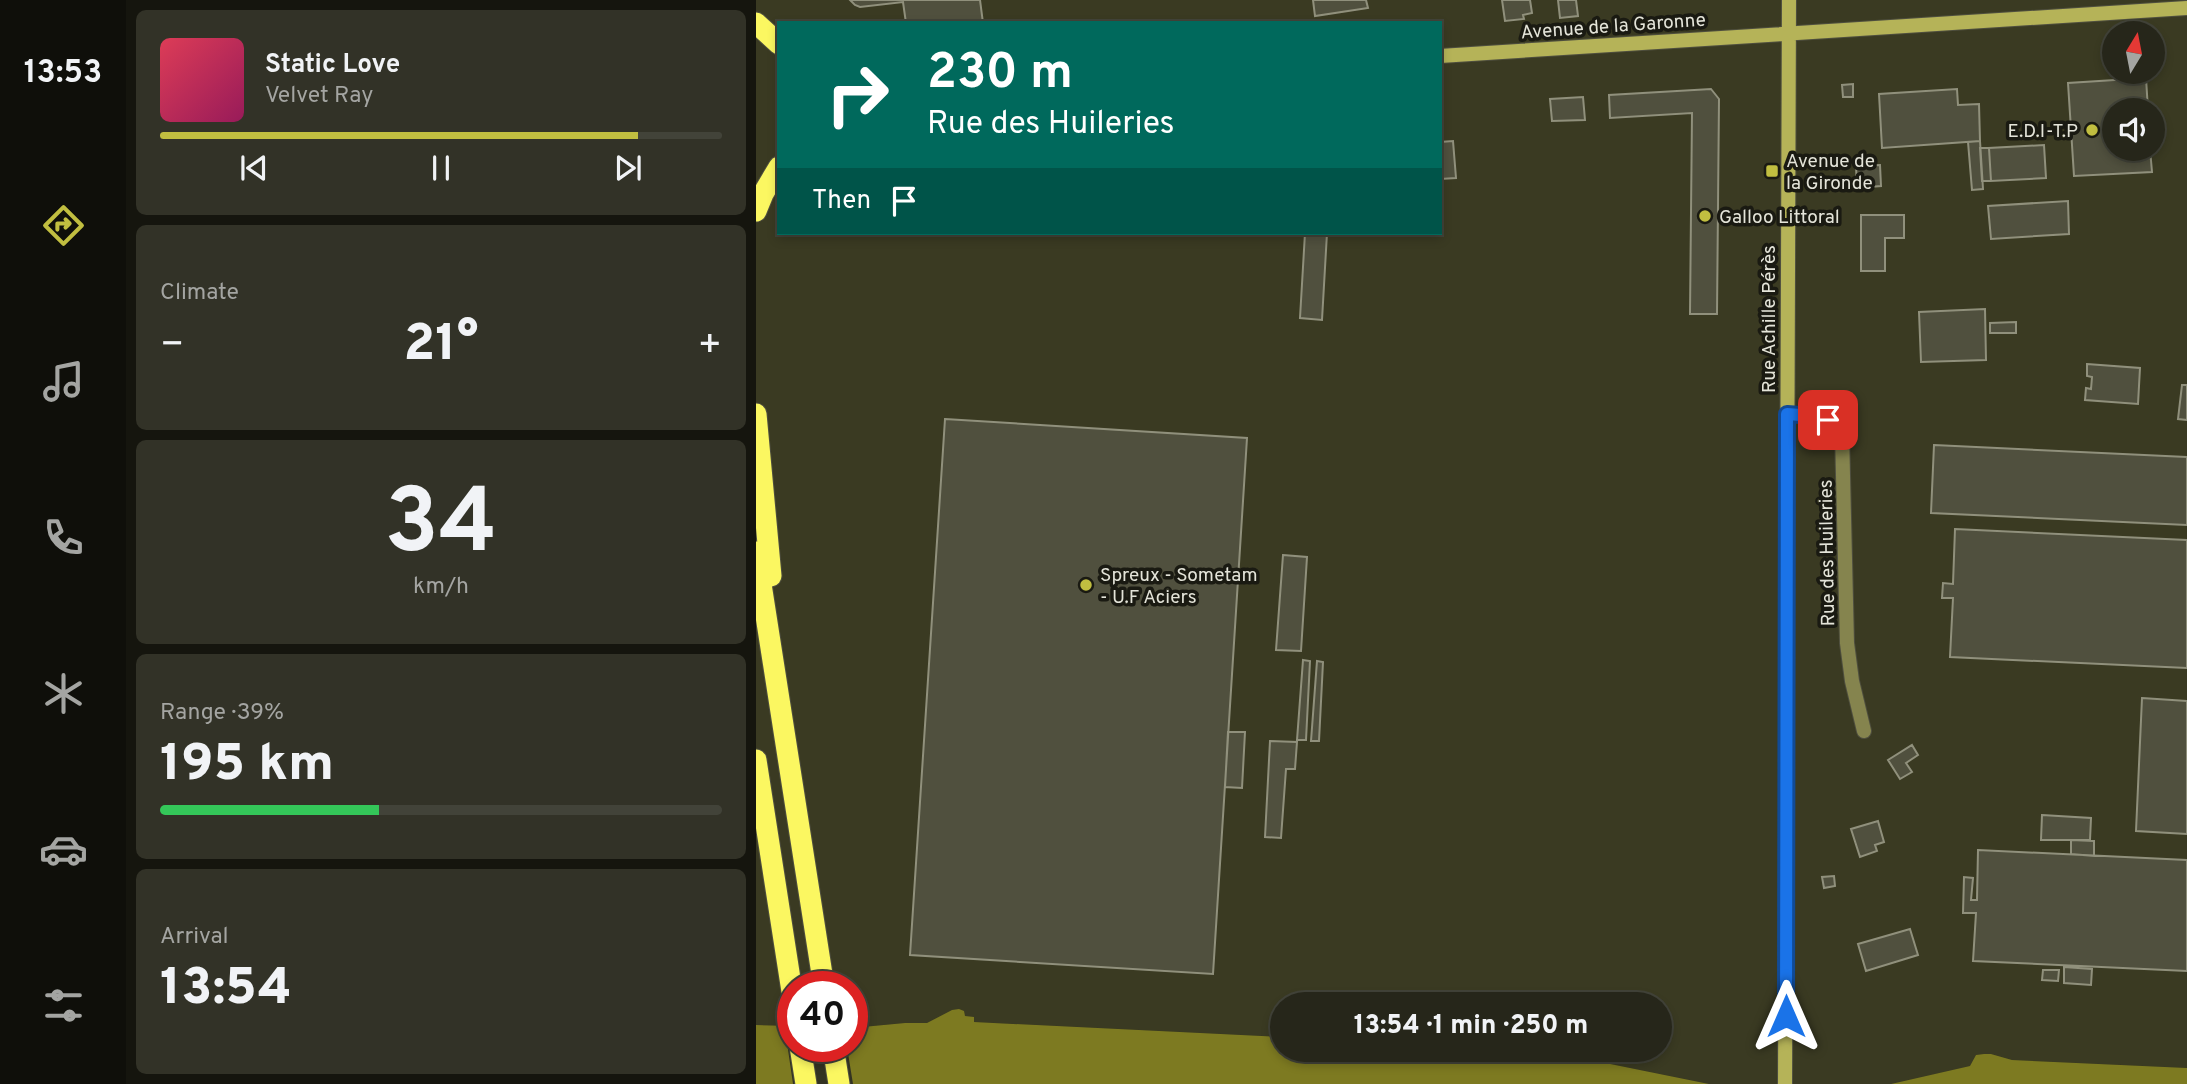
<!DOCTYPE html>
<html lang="en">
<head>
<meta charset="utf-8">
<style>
  :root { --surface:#26261a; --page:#323227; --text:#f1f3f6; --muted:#a4a5a2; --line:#424339; --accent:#c1be40 }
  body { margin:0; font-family:Overpass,sans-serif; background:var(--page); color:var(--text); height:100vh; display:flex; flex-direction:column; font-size:26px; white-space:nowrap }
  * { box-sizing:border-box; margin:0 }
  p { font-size:23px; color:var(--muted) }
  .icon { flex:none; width:38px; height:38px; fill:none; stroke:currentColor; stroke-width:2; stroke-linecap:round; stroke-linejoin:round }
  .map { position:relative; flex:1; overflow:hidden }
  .panel { display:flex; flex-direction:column; gap:10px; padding:10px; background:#15150e; width:630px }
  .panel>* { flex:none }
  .top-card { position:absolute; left:21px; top:21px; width:665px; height:214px; border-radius:0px; box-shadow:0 4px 10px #0003,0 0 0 2px var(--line); background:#00695c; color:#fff; overflow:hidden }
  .needle { width:46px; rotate:10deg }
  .tools { position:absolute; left:1346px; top:21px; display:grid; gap:14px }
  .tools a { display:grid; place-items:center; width:63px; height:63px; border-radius:50%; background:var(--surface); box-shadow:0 4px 10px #0003,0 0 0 2px var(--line); font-size:35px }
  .speed { position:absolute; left:21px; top:971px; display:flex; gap:14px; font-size:35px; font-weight:700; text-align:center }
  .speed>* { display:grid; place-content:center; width:91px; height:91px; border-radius:50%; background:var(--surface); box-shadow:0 4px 10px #0003,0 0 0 2px var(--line); line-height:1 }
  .speed .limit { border:10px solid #d22; background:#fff; color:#111 }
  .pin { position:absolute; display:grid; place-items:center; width:60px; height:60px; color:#fff; margin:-30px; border-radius:14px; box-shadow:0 4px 10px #0006 }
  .me { position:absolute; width:77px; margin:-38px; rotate:0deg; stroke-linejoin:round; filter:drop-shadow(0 0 5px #0008) }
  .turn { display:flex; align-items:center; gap:24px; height:147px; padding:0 35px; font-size:32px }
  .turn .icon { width:91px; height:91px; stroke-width:2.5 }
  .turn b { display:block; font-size:49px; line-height:60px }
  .then { display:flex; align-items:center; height:66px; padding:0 35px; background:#0003; gap:14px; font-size:26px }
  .big { font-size:52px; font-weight:800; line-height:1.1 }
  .panel .card { flex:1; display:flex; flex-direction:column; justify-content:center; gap:10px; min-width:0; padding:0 24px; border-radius:10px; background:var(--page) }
  .panel .dial { align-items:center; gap:0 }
  .dial b { font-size:91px; line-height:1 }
  .song { display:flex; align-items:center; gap:21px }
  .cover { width:84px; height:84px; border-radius:10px; background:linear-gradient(135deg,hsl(350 70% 55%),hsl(330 70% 35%)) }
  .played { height:7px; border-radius:4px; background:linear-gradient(90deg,var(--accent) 85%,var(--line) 85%) }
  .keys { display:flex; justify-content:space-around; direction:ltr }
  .heat { display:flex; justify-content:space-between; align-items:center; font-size:38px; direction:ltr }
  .charge { height:10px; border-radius:5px; background:linear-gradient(90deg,#34c759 39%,var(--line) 0) }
  .trip { position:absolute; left:514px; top:992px; width:402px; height:70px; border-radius:35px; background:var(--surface); box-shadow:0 4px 10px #0003,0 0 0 2px var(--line); font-weight:800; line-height:70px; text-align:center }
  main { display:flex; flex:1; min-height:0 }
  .tabs { display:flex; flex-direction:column; width:126px; justify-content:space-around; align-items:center; background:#0f0f0a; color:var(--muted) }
  .tabs .icon { width:49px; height:49px }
  .tabs .on { color:var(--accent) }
  .tabs b { font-size:32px; color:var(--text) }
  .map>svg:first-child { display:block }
  .built { fill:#3a3a22; fill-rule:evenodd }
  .water { fill:#7d7a21 }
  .pier { fill:#332 }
  .building { fill:#50503e; stroke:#90907c; stroke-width:2 }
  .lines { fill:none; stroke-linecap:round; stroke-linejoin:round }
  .street-casing { stroke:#4f4f3f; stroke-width:16 }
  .secondary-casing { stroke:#4f4f3f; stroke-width:16 }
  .highway-casing { stroke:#4f4f3f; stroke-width:23 }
  .street { stroke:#85844e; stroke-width:14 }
  .secondary { stroke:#b5b358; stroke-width:14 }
  .highway { stroke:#fbf761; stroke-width:21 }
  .route-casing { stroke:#114b97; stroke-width:18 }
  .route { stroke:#1a73e8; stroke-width:12 }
  .poi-dot { fill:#c1be40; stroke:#1a1a12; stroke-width:2.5 }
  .labels { text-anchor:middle; stroke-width:7; stroke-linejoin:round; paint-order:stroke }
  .street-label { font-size:19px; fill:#e4e4d9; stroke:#1a1a12 }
  .poi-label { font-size:19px; fill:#e4e4d9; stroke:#1a1a12; text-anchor:start }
</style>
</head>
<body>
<main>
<nav class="tabs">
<b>13:53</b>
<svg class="icon on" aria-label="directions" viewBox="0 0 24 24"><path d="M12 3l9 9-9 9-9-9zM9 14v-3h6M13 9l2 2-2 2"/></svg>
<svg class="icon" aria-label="music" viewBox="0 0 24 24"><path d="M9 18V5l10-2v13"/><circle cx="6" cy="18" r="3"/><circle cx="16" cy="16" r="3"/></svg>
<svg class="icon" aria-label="phone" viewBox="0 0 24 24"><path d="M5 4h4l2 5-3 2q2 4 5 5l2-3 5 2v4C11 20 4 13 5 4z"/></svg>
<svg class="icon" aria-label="climate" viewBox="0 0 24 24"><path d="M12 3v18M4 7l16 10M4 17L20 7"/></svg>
<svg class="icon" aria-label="car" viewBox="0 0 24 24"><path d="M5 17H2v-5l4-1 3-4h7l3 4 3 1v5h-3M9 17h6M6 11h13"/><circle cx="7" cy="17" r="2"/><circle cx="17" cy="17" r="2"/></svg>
<svg class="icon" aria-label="filters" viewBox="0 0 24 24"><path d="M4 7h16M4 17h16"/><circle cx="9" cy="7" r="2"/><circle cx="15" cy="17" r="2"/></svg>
</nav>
<section class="panel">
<div class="card">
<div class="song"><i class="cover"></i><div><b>Static Love</b><p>Velvet Ray</p></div></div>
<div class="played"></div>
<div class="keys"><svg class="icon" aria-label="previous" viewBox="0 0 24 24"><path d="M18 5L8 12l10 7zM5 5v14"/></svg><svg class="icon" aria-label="pause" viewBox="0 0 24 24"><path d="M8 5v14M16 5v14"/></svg><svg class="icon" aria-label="next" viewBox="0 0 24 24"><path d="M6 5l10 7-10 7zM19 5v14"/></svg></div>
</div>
<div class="card"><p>Climate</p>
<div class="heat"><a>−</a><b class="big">21°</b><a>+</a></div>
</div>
<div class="card dial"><b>34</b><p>km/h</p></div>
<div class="card"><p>Range · 39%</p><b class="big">195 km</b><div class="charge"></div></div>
<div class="card"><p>Arrival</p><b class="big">13:54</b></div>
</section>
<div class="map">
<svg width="1431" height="1084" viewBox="0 0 1431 1084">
  <rect width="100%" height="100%" fill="#332"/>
  <path class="built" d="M 0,0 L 1431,0 L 1431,1068 L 1256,1060 L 1235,1054 L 1220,1055 L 1215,1066 L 1135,1084 L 953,1084 L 795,1052 L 754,1050 L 905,1050 L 905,1004 L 527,1004 L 527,1037 L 217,1022 L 196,1010 L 171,1023 L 149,1023 L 96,1028 L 96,987 L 37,987 L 37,1026 L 0,1025 ZM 23,23 L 684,23 L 684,233 L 23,233 ZM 1358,33 L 1396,33 L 1396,72 L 1358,72 ZM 1358,110 L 1396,110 L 1396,149 L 1358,149 Z"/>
  <path class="water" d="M 203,1009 L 208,1011 L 209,1016 L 218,1017 L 218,1022 L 527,1037 L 527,1050 L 754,1050 L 795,1052 L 953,1084 L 0,1084 L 0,1025 L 37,1026 L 37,1046 L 96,1046 L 96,1028 L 149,1023 L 171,1023 L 196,1010 Z
    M 1228,1054 L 1235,1054 L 1256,1060 L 1431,1068 L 1431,1084 L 1135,1084 L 1214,1066 L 1220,1055 Z"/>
  <path class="pier" d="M 28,1022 L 37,1023 L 37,1046 L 91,1047 L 97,1084 L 37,1084 Z"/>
  <path class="building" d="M 94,0 L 224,0 L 227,23 L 150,23 L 147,2 L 104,7 L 99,5 Z
    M 557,0 L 610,0 L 612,8 L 559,16 Z
    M 746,0 L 774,0 L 776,13 L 767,15 L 768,19 L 749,21 Z
    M 802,0 L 820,0 L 822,16 L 804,18 Z
    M 1390,78 L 1392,110 L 1358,110 L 1358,149 L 1394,149 L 1396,172 L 1318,176 L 1312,83 Z
    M 1097,84 L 1097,97 L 1087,97 L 1086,85 Z
    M 955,89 L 963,99 L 961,314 L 934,314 L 936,113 L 854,118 L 853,95 Z
    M 1201,89 L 1202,105 L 1223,104 L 1224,141 L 1126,148 L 1123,94 Z
    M 827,97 L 829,120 L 796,121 L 794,99 Z
    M 697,141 L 700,178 L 684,179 L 684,142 Z
    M 1224,141 L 1227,189 L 1216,190 L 1212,142 Z
    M 1288,145 L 1290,178 L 1235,181 L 1233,148 Z
    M 1224,148 L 1233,148 L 1235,181 L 1226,181 Z
    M 1124,165 L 1125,186 L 1101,188 L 1100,166 Z
    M 1312,201 L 1313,234 L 1235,239 L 1232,206 Z
    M 1105,215 L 1148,215 L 1148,238 L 1129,238 L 1129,271 L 1105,271 Z
    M 549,233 L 571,233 L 566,320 L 544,318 Z
    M 1229,309 L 1230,360 L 1165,362 L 1163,312 Z
    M 1260,322 L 1260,333 L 1234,333 L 1234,323 Z
    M 1331,364 L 1384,368 L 1382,404 L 1329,400 L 1330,388 L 1335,389 L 1336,377 L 1331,376 Z
    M 1426,385 L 1431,385 L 1431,420 L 1422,419 Z
    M 189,419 L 491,438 L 457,974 L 154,955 Z
    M 1178,445 L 1431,457 L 1431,525 L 1175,513 Z
    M 1199,529 L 1431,540 L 1431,668 L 1194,657 L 1197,598 L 1186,598 L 1187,583 L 1197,584 Z
    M 527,555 L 551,557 L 545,651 L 520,650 Z
    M 547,660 L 554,661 L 550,740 L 541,740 Z
    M 561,661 L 567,662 L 563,741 L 555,741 Z
    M 1386,698 L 1431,701 L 1431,834 L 1380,831 Z
    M 472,732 L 489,732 L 486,788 L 469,787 Z
    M 514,741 L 541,742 L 539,769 L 530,769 L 525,838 L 509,837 Z
    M 1156,745 L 1162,755 L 1150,763 L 1156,772 L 1144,779 L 1132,760 Z
    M 1286,815 L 1335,818 L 1334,840 L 1285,840 Z
    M 1122,821 L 1128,842 L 1119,845 L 1121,851 L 1104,857 L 1095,829 Z
    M 1315,840 L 1338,841 L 1338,856 L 1315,854 Z
    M 1222,850 L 1431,860 L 1431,971 L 1217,961 L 1220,913 L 1207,913 L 1208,877 L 1217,878 L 1215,900 L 1221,900 Z
    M 1078,876 L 1079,886 L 1068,888 L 1066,877 Z
    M 1154,929 L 1162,955 L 1110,971 L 1102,944 Z
    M 1308,967 L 1336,969 L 1335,985 L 1308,983 Z
    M 1287,970 L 1303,970 L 1302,981 L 1286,980 Z"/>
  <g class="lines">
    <g class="street-casing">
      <path id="street" d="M 1031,414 C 1050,416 1076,414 1086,433 L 1091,643 L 1096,681 L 1108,731"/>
    </g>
    <g class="secondary-casing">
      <path id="secondary" d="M 684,56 L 1431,8
        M 1029,1084 L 1033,0"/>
    </g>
    <g class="highway-casing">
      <path id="highway" d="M 0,23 L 23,44
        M 0,211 L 7,194 L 23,167
        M 0,414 L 15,576
        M 0,552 L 68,987
        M 0,760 L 37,998
        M 44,1046 L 50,1084
        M 77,1046 L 83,1084"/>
    </g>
    <use href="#street" class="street"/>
    <use href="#secondary" class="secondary"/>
    <use href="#highway" class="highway"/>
  </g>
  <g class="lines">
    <g class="route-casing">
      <path id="route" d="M 1030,1016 L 1031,414 L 1058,416 L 1072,420"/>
    </g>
    <use href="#route" class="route"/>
  </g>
  <g class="poi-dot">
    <circle cx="1336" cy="130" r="7"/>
    <rect x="1009" y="164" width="14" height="14" rx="3.5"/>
    <circle cx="949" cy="216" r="7"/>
    <circle cx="330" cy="585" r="7"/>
  </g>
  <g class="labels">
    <g class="street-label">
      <text transform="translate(857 25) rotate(-4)" y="7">Avenue de la Garonne</text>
      <text transform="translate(1012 319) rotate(-90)" y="7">Rue Achille Pérès</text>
      <text transform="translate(1070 553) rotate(-91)" y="7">Rue des Huileries</text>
    </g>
    <g class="poi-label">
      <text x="1322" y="137" text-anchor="end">E.D.I-T.P</text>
      <text x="1030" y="167">Avenue de<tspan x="1030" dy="22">la Gironde</tspan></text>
      <text x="963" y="223">Galloo Littoral</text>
      <text x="344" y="581">Spreux - Sometam<tspan x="344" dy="22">- U.F Aciers</tspan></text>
    </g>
  </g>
</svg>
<div class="tools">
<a><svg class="needle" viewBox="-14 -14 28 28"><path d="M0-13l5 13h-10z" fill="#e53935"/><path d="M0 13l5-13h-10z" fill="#a4a5a2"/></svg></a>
<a><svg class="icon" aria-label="sound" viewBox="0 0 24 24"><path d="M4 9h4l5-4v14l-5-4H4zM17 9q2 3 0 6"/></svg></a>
</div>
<div class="speed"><div class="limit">40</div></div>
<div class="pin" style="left:1072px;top:420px;background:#d93025"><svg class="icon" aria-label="arrive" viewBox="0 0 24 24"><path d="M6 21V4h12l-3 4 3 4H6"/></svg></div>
<svg class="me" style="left:1030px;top:1016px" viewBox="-20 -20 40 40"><path d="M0-17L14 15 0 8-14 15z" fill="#1a73e8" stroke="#fff" stroke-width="4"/></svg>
<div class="trip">13:54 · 1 min · 250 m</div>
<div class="top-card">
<div class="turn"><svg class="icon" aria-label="right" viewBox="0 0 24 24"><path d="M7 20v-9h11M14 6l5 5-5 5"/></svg><div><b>230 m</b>Rue des Huileries</div></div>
<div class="then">Then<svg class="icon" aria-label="arrive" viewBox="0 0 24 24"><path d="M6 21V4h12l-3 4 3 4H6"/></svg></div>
</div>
</div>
</main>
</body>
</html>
